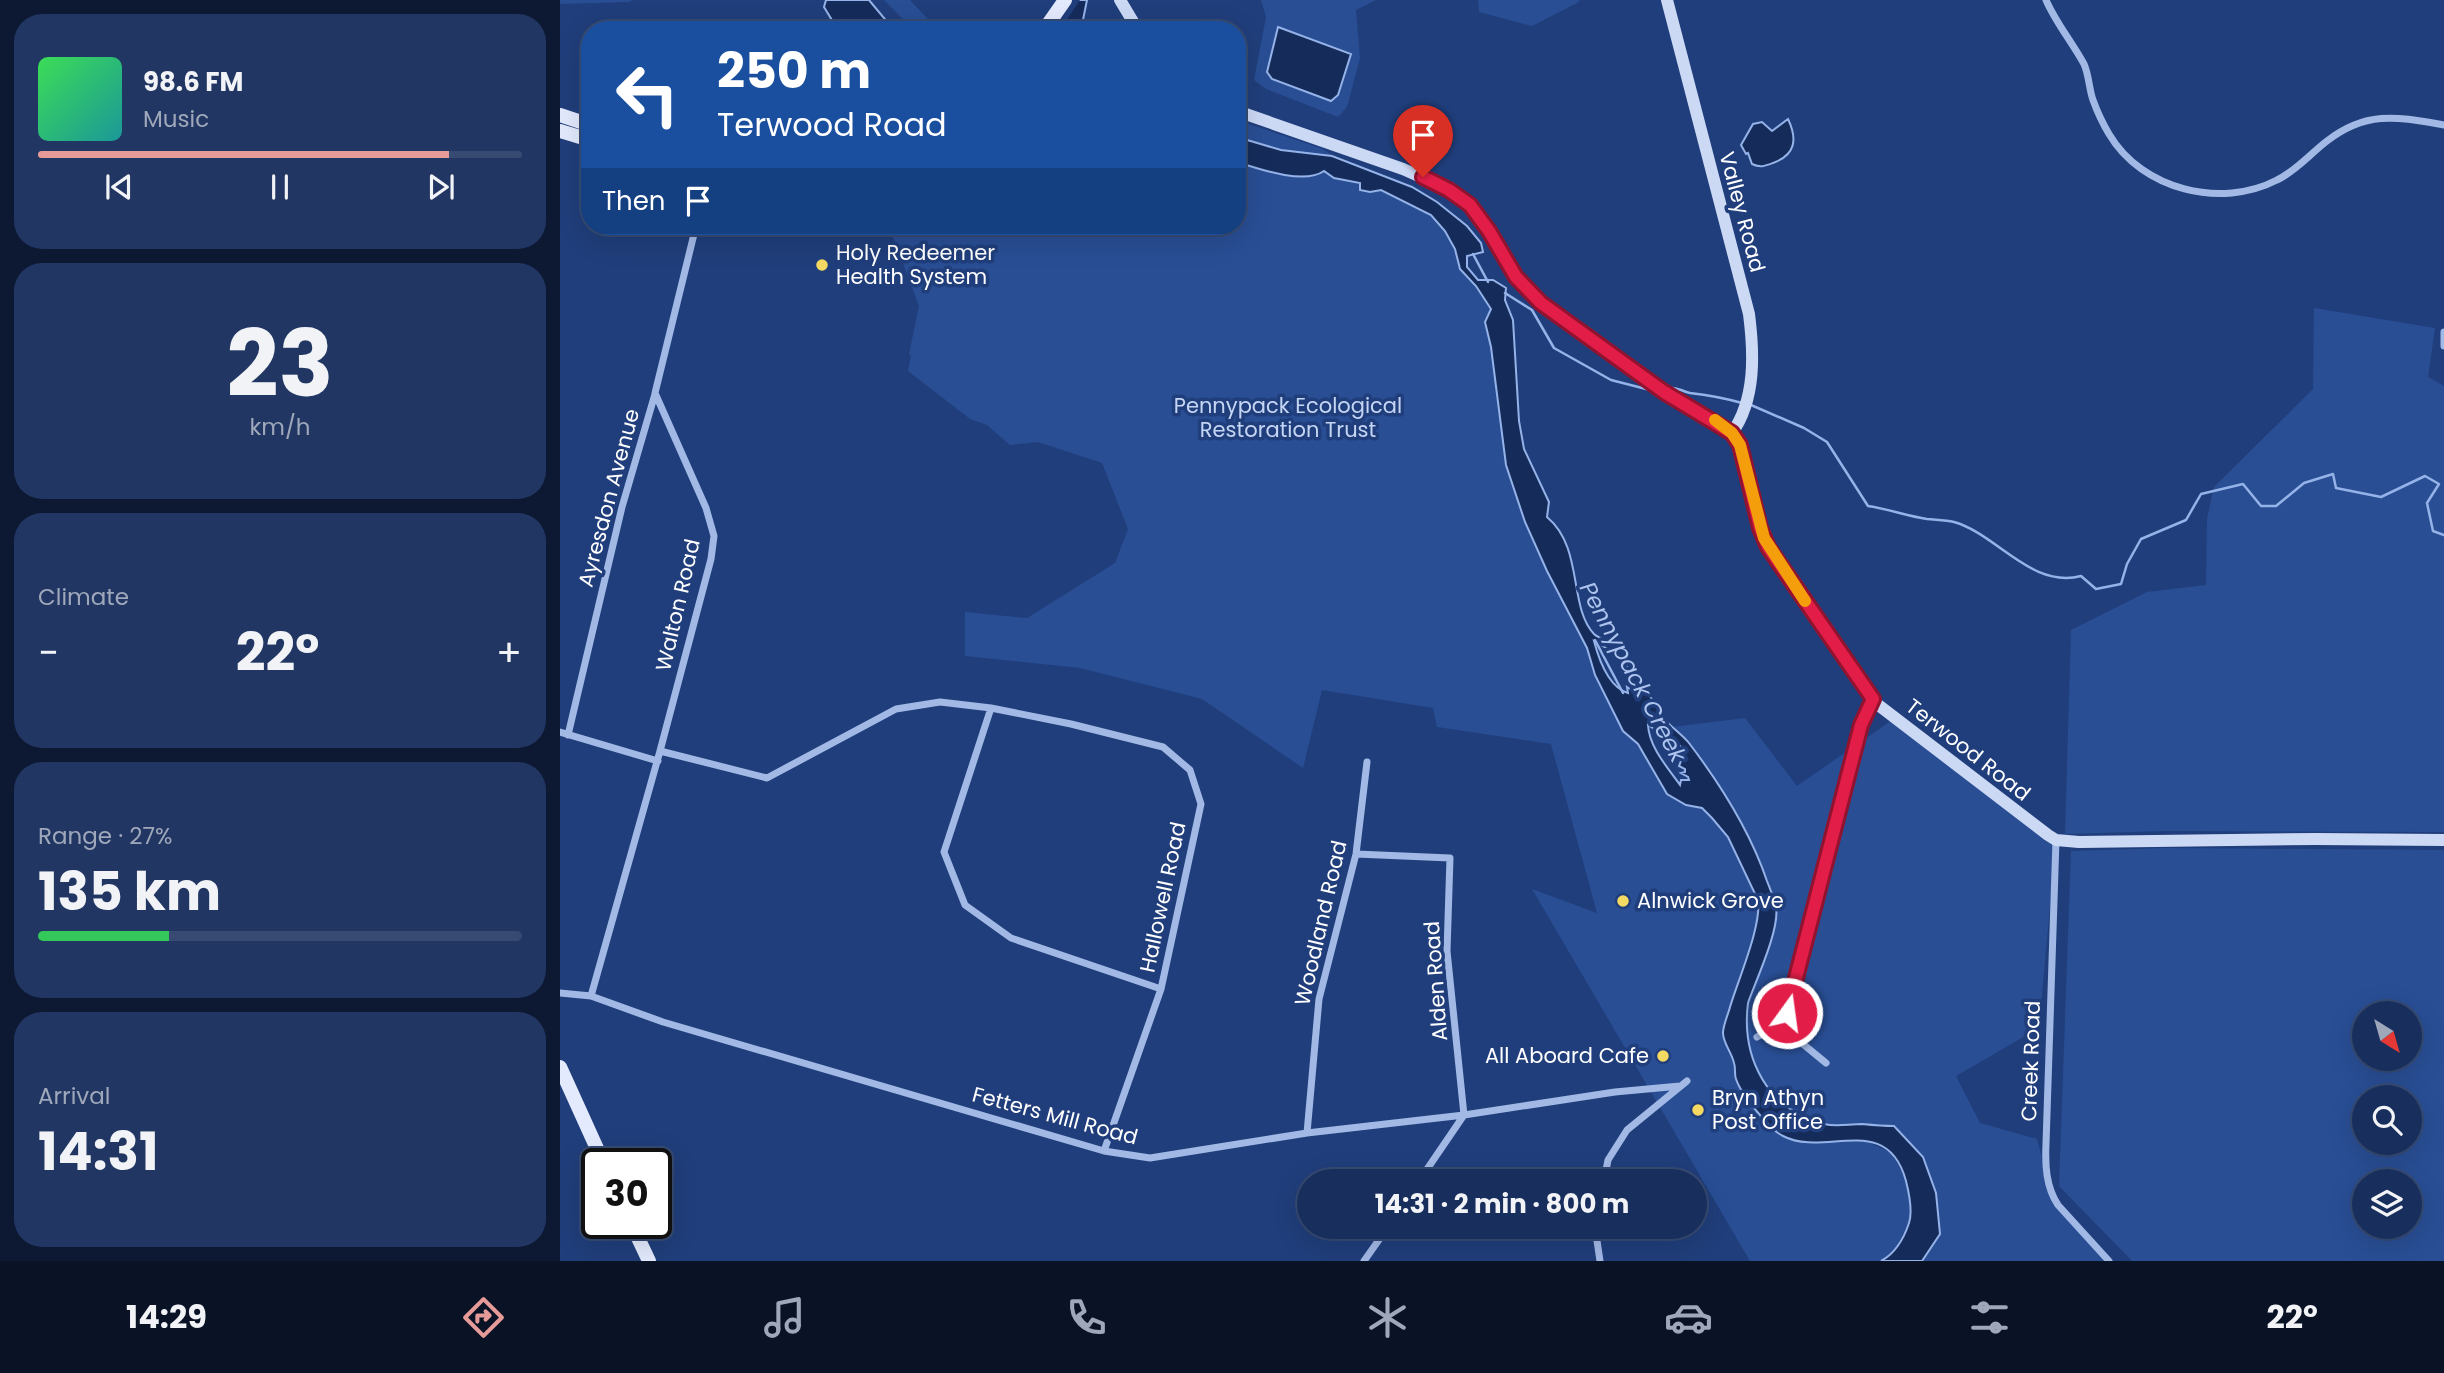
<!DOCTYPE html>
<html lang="en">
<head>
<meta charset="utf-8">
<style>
  :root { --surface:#182e5c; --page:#213662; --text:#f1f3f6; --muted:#9fa8bb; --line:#364a72; --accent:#e69b98 }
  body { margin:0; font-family:Poppins,sans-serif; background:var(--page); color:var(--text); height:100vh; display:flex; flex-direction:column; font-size:26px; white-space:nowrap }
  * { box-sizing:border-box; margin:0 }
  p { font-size:23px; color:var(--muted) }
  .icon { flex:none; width:38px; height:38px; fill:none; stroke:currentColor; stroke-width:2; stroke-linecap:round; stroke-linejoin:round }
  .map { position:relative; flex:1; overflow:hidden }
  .panel { display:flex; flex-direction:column; gap:14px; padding:14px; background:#0d1933; width:560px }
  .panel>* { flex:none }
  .hud { position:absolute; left:21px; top:21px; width:665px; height:214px; border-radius:28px; box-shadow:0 7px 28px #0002,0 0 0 2px var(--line); background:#1a4fa0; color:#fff; overflow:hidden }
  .needle { width:46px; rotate:143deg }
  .controls { position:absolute; left:1792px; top:1001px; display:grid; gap:14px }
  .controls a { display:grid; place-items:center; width:70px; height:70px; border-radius:50%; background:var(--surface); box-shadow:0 7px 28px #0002,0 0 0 2px var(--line); font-size:35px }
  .speed { position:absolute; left:21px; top:1148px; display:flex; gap:14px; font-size:35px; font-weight:700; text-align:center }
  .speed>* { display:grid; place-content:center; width:91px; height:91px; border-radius:50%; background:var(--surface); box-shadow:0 7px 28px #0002,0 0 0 2px var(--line); line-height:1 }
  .speed .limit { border:4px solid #111; border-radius:10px; background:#fff; color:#111 }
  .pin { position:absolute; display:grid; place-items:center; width:60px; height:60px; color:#fff; margin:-72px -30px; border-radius:50% 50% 50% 0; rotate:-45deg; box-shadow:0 0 7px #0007 }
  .pin .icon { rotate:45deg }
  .me { position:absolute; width:77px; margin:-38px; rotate:14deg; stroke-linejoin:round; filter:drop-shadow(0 0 5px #0008) }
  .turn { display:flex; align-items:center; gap:24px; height:147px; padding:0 21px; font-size:32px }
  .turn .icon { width:91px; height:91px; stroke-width:2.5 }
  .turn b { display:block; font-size:49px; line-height:60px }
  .then { display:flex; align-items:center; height:66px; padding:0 21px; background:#0003; gap:14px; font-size:26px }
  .big { font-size:52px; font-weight:700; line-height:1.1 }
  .panel .tile { flex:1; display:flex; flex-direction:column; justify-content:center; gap:10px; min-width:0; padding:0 24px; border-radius:28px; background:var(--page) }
  .panel .dial { align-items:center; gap:0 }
  .dial b { font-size:91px; line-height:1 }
  .song { display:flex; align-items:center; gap:21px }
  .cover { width:84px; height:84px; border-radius:10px; background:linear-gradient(135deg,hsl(130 70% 55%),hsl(180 70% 35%)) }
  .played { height:7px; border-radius:4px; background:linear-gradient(90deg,var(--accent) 85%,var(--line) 85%) }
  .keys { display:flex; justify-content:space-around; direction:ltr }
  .heat { display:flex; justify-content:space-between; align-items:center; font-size:38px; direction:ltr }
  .charge { height:10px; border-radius:5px; background:linear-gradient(90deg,#34c759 27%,var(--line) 0) }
  .trip { position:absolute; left:737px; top:1169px; width:410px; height:70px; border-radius:35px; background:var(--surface); box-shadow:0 7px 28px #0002,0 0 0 2px var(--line); font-weight:700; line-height:70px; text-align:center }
  .dock { display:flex; height:112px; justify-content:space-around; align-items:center; background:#0a1225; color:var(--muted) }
  .dock .icon { width:49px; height:49px }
  .dock .current { color:var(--accent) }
  .dock b { font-size:32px; color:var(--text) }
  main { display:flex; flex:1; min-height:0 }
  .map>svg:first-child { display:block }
  .green { fill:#294e94; fill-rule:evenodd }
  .water { fill:#152c5b; stroke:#95b3e8; stroke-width:2; fill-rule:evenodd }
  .pier { fill:#203e7b }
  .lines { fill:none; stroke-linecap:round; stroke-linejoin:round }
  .stream { stroke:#95b3e8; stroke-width:2.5 }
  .street { stroke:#a2b9e6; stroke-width:7 }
  .secondary { stroke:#ccd9f5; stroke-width:12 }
  .primary { stroke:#e3eafd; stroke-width:14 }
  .route-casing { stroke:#92132f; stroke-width:18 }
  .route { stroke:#e11d48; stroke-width:12 }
  .slow { stroke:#f59e0b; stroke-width:12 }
  .poi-dot { fill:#f4d962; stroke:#203e7b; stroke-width:2.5 }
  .labels { text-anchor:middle; stroke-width:7; stroke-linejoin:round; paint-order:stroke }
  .street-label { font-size:21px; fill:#fff; stroke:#203e7b }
  .poi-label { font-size:21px; fill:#fff; stroke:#203e7b; text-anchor:start }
  .park-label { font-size:21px; fill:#c5d6f5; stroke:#203e7b }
  .water-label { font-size:23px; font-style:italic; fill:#adc4ee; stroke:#203e7b }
</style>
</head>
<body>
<main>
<section class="panel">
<div class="tile">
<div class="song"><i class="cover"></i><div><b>98.6 FM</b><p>Music</p></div></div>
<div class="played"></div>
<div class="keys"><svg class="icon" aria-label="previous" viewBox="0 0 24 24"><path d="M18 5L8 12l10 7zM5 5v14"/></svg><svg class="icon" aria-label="pause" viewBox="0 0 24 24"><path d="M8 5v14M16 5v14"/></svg><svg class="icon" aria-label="next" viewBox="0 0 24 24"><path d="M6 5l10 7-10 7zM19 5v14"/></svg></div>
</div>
<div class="tile dial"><b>23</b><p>km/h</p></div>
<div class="tile"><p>Climate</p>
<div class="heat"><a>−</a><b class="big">22°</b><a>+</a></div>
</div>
<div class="tile"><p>Range · 27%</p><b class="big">135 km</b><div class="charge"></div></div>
<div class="tile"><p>Arrival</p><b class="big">14:31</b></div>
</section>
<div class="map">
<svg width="1884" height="1261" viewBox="0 0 1884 1261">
  <rect width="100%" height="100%" fill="#203e7b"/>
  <path class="green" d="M 0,0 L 74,0 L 68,2 L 0,4 Z
    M 324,0 L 350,0 L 378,30 L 354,30 Z
    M 701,0 L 816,0 L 796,10 L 800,58 L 787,107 L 778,117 L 706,89 L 694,80 L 706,17 Z
    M 918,0 L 1020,0 L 1017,3 L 972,26 L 919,12 Z
    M 677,120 L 763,149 L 821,190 L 871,215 L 885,231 L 895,249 L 900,269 L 916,286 L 931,310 L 925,322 L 931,347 L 946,465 L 963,512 L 1071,738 L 1078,744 L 1090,762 L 1097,779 L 1126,805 L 1142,807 L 1168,837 L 1198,900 L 1200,910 L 1193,937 L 1177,983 L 1163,1032 L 1175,1063 L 1176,1078 L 1199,1112 L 1221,1136 L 1251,1142 L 1301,1139 L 1332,1153 L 1344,1176 L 1349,1192 L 1350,1220 L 1335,1250 L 1321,1261 L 1190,1261 L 972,889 L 1037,913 L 991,744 L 877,727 L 873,708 L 762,690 L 743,768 L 642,699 L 520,668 L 405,656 L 405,612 L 467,618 L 555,563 L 568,529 L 542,463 L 478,442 L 450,445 L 427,425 L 410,419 L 348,371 L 351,356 L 349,354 L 359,306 L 329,226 L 677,226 Z
    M 1754,308 L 1875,328 L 1868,377 L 1884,386 L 1884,832 L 1606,831 L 1505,834 L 1511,630 L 1587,592 L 1646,585 L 1647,519 L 1654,487 L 1753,389 Z
    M 1185,718 L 1237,786 L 1335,718 L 1496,840 L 1479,1028 L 1396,1076 L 1420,1123 L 1477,1139 L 1495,1204 L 1550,1261 L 1362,1261 L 1379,1234 L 1376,1193 L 1363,1157 L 1334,1126 C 1313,1125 1282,1128 1264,1124 C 1208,1109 1181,1059 1188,1003 C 1198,976 1216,940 1216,911 C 1216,894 1204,872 1196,856 C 1174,810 1150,762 1112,727 Z
    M 1606,848 L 1884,850 L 1884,1261 L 1572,1261 L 1499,1186 L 1511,851 ZM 1804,1013 L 1850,1013 L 1850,1059 L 1804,1059 ZM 1804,1097 L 1850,1097 L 1850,1143 L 1804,1143 ZM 1804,1181 L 1850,1181 L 1850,1227 L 1804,1227 Z"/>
  <path class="water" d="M 266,0 L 309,0 L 334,30 L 278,30 L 264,7 Z
    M 495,0 L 527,0 L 521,30 L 500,30 Z
    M 718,27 L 791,54 L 778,95 L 771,101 L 712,79 L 707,72 Z
    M 1228,119 C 1238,140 1235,155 1213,163 C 1205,166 1200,168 1192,164 L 1188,153 L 1186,154 L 1181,145 L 1193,124 L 1202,122 L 1212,131 Z
    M 677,137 L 721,150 L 772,156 L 852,187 L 877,202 L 907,226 L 921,243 L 923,252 L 907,256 L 907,267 L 918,280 L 933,280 L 946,288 L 945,300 L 953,320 L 959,421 L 964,449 L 989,502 L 987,517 C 1024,548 1008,606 1034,634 C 1040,640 1053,641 1060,649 C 1077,668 1088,696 1103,717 C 1110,727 1121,733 1129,743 C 1161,785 1190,831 1207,881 C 1210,889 1214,898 1216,907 C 1220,929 1196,980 1188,1003 C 1181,1059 1208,1110 1264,1124 C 1277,1127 1288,1124 1302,1124 C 1312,1125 1323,1126 1334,1126 L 1363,1157 L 1376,1193 L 1380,1234 L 1362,1261 L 1321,1261 C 1336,1253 1344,1238 1349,1223 C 1353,1211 1349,1193 1346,1181 C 1327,1111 1265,1158 1223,1136 C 1209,1129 1181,1094 1176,1079 C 1174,1074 1176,1068 1174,1063 C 1172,1053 1163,1043 1163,1033 C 1163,1025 1168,1015 1170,1007 C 1178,980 1202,925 1198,900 L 1168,837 L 1152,818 L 1142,808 L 1126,805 L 1107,794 L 1078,744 L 1063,731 L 1035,675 L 1027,648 L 987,571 L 965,522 L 946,465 L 931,347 L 925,322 L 931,309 L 916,286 L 900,269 L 895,249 L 885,231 L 871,215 L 821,190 L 810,192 L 800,190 L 800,183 L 774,178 L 764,171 C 744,185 699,169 677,162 ZM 1034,641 L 1060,656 L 1070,671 L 1071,684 L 1074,686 L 1075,692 L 1067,687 L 1068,693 C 1048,687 1039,660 1034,641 ZM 1088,725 L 1119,745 L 1125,751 L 1119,766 L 1125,769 L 1125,772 L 1121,773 L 1128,777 L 1129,780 L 1121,780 L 1120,785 C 1108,768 1089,747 1088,725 Z"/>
  <path class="pier" d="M 492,0 L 520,0 L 500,30 L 496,30 Z"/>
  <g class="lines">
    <path class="stream" d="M 913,254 L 928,282
      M 945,293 L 972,310 L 994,348 L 1051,380 L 1094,391
      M 1107,388 C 1116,386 1121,391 1130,393 C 1148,395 1164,398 1182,403
      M 1191,405 L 1244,428 L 1267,442 L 1308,506 C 1328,509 1347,516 1367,519 C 1376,520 1385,520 1394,522 C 1437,534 1471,589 1521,576 L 1536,589 L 1561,584 L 1567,564 L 1581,539 L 1626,520 L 1641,494 L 1683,484 L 1701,506 L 1716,506 L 1744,483 L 1773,474 L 1776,488 L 1821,497 L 1865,476 L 1879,484 L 1867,503 L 1873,531 L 1884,535
      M 1035,640 L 1063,693"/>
    <path class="street" d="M 1486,0 C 1496,23 1512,42 1524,64 C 1529,75 1529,89 1533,100 C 1537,111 1543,124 1549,134 C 1582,190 1661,209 1717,180 C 1736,171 1751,153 1767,141 C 1807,110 1838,117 1884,125
      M 1884,332 L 1884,346
      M 431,708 L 384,852 L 405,905 L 451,938 L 601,989
      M 0,732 L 98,761
      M 8,735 L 62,507 L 95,394
      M 100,751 L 207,778 L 336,709 L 380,702 L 431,708 L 511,724 L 603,747 L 630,770 L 641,804 L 601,989 L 544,1151
      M 1496,840 L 1486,1144 C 1485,1165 1486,1187 1498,1205 L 1549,1261
      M 796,854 L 890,858 L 887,951 L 904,1115 L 859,1181
      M 0,993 L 31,996 L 103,1022 L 544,1151 L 590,1158 L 747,1133 L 904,1115 L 1055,1092 L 1120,1086
      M 31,996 L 100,751 L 151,559 L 154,536 L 146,508 L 95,393 L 136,226
      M 1221,1023 L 1232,1035 L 1266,1063
      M 1197,1037 L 1221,1023 L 1227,1013 L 1301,725 L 1313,699
      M 747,1133 L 759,999 L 796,854 L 807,762
      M 1044,1181 L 1048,1160 L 1067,1130 L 1127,1081
      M 1035,1227 L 1040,1261
      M 804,1261 L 828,1227"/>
    <path class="secondary" d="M 560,0 L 578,30
      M 1107,0 L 1189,314 C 1194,353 1196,399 1172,433
      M 677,111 L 843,169 L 877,184 L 900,197 L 917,213 L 956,277 L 981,303 L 1104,392 L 1172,433 L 1180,445 L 1196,512 L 1208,547 L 1317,704 L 1488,835 L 1496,840 L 1519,842 L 1755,839 L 1884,840"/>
    <path class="primary" d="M 484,30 L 505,0
      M 0,115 L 30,125
      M 0,131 L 30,140
      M 0,1067 L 44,1164
      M 71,1223 L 89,1261"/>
  </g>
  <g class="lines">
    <g class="route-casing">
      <path id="route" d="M 863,177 L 889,190 L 910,205 L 929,231 L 956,277 L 981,303 L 1104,392 L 1172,433 L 1180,445 L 1200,528 L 1208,547 L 1313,699 L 1301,725 L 1227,1013"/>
    </g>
    <use href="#route" class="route"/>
    <path class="slow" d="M 1155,420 L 1172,433 L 1180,445 L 1204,538 L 1245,601"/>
  </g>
  <g class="poi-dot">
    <circle cx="262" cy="265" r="7"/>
    <circle cx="1063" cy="901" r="7"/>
    <circle cx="1103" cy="1056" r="7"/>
    <circle cx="1138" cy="1110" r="7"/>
  </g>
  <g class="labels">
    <g class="street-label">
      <text transform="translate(1182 212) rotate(75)" y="7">Valley Road</text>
      <text transform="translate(49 498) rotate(-75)" y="7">Ayresdon Avenue</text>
      <text transform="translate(118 605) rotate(-77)" y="7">Walton Road</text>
      <text transform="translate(1408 750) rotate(38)" y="7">Terwood Road</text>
      <text transform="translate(603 897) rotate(-78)" y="7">Hallowell Road</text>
      <text transform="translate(761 923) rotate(-77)" y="7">Woodland Road</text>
      <text transform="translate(876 981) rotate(-94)" y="7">Alden Road</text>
      <text transform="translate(1471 1061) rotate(-88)" y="7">Creek Road</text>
      <text transform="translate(495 1116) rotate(15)" y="7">Fetters Mill Road</text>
    </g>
    <g class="poi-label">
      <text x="276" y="260">Holy Redeemer<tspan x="276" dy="24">Health System</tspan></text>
      <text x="1077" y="908">Alnwick Grove</text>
      <text x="1089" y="1063" text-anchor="end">All Aboard Cafe</text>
      <text x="1152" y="1105">Bryn Athyn<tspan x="1152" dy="24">Post Office</tspan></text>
    </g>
    <g class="park-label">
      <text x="728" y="413">Pennypack Ecological<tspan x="728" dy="24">Restoration Trust</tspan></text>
    </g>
    <g class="water-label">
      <text transform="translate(1073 672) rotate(62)" y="8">Pennypack Creek</text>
    </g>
  </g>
</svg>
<div class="controls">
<a><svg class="needle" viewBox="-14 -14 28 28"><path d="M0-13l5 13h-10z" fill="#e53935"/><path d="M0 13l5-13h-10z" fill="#9fa8bb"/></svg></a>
<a><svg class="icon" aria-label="search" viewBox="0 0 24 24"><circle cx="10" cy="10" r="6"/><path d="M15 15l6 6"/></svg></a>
<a><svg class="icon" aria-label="layers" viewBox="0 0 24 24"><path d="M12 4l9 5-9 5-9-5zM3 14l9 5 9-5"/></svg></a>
</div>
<div class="speed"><div class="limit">30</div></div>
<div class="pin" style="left:863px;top:177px;background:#d93025"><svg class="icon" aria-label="arrive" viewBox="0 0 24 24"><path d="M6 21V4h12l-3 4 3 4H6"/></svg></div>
<svg class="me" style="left:1227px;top:1013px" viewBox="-20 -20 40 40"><circle r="17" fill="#e11d48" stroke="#fff" stroke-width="3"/><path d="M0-11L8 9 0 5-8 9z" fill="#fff"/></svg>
<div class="trip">14:31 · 2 min · 800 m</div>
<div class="hud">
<div class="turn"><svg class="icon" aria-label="left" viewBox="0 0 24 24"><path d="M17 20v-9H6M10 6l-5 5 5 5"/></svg><div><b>250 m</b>Terwood Road</div></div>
<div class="then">Then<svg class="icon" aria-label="arrive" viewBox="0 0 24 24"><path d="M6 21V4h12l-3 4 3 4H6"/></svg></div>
</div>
</div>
</main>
<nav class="dock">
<b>14:29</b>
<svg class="icon current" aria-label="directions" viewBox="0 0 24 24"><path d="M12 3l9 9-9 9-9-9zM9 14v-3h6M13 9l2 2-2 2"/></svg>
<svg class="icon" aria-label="music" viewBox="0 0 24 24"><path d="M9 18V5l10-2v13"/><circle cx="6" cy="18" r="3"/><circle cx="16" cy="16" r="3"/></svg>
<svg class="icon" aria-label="phone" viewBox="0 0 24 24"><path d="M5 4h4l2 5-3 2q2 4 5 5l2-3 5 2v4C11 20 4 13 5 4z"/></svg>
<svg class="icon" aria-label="climate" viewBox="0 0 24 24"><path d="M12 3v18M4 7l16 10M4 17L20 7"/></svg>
<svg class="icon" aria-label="car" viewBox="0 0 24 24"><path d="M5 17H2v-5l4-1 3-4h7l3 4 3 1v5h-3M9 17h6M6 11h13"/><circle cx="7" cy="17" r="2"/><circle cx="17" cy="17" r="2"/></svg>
<svg class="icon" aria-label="filters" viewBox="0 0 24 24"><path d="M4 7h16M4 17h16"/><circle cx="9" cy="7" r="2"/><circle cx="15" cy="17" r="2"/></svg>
<b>22°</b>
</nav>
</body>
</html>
